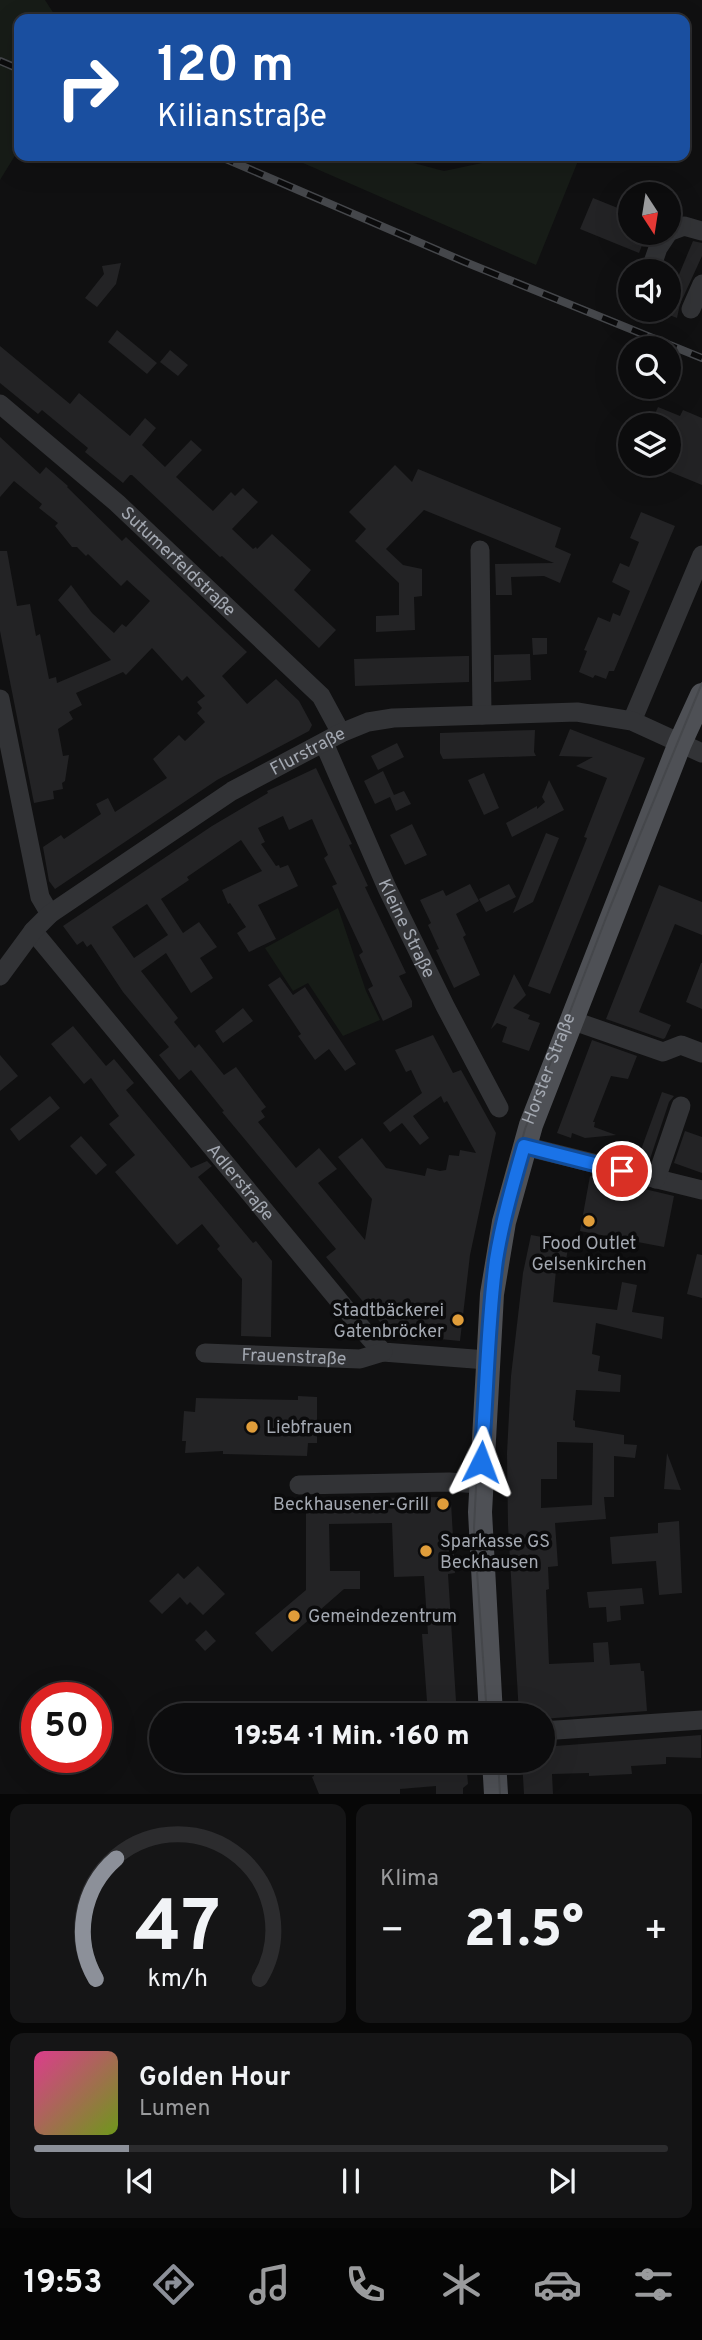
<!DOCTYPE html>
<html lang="de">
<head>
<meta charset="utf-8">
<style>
  :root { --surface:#0c0c0d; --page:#151516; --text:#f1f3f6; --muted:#9a9b9d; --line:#2c2c2e; --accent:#8c9099 }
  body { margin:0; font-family:Overpass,sans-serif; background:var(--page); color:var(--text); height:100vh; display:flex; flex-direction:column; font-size:26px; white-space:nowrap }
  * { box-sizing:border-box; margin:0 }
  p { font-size:23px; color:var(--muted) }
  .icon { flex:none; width:38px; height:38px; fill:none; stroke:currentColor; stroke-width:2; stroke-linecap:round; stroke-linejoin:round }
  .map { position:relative; height:1794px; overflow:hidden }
  .details { display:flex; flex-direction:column; gap:10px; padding:10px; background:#070707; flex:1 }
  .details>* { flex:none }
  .banner { position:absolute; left:14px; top:14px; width:676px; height:147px; border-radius:14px; box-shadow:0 7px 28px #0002,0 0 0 2px var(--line); background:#1a4fa0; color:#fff; overflow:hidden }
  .needle { width:46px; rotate:168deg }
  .buttons { position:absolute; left:618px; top:182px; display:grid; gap:14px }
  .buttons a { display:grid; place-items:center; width:63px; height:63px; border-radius:50%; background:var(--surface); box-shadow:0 7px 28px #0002,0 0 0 2px var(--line); font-size:35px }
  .speed { position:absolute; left:21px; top:1682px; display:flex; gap:14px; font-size:35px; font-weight:700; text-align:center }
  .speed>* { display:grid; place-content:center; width:91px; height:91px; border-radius:50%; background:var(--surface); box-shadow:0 7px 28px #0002,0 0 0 2px var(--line); line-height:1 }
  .speed .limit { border:10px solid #d22; background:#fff; color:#111 }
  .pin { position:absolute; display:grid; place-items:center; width:60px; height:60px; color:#fff; margin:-30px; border:4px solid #fff; border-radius:50%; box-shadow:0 2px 7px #0007 }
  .me { position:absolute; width:77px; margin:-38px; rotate:3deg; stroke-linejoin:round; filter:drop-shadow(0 0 5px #0008) }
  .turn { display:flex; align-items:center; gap:24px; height:147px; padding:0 28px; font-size:32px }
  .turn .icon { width:91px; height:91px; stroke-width:2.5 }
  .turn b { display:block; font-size:49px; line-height:60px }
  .big { font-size:52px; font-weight:800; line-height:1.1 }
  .details .card { flex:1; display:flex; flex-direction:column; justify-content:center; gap:10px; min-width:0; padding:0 24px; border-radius:14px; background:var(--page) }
  .details .dial { align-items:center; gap:0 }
  .dial svg { height:182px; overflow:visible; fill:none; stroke:var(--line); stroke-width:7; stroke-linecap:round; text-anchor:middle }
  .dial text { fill:var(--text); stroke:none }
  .song { display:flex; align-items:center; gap:21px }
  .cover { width:84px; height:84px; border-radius:10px; background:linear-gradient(135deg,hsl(330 70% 55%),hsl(80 70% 35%)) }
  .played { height:7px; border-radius:4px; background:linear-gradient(90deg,var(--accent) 15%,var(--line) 15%) }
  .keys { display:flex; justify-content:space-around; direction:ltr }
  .heat { display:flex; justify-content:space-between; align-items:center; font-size:38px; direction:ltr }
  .details .tiles { flex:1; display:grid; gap:10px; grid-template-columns:1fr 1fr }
  .card:last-child { grid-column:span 2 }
  .trip { position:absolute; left:149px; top:1703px; width:406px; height:70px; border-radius:35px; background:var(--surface); box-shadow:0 7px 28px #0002,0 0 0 2px var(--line); font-weight:800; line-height:70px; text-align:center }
  .menu { display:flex; height:112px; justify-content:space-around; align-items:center; background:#050505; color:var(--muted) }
  .menu .icon { width:49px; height:49px }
  .menu .on { color:var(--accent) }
  .menu b { font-size:32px; color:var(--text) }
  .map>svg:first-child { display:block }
  .green { fill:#171c17 }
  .building { fill:#232325; fill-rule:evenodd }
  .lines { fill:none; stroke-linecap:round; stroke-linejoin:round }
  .minor { stroke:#323336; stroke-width:19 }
  .major { stroke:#4e5055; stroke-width:24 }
  .tram { stroke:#45474b; stroke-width:2 }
  .rail-casing { stroke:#45474b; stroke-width:8 }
  .rail { stroke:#0b0b0c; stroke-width:5; stroke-dasharray:16; stroke-linecap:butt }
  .route-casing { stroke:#114b97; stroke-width:18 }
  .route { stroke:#1a73e8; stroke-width:12 }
  .poi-dot { fill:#e09d3a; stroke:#0b0b0c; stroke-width:2.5 }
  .labels { text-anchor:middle; stroke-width:7; stroke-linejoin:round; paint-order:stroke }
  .street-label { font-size:18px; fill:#a3a8b1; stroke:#0b0b0c }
  .poi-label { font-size:18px; fill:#a3a8b1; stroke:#0b0b0c; text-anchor:start }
</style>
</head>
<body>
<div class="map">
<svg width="702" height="1794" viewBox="0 0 702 1794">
  <rect width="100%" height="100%" fill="#101011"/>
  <path class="green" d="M 0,0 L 45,0 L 56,17 L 61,19 L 19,19 L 19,149 L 0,180 Z
    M 287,156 L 387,156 L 444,171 L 482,163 L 492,156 L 580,156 L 536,265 Z
    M 338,908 L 366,991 L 380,1020 L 343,1036 L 308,983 L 293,991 L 265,948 Z"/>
  <path class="building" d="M 593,198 L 630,213 L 630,233 L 647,233 L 639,253 L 580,229 Z
    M 693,241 L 702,243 L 702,256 L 680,304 L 677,318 L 664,313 L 665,310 L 668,310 L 668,301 Z
    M 121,263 L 116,284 L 97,307 L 85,298 L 104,274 L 102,266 Z
    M 117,330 L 157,363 L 147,374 L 108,342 Z
    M 0,346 L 70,404 L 79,393 L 130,436 L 145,418 L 156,428 L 142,445 L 165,467 L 191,440 L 202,450 L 176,477 L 213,511 L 231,492 L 235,496 L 243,488 L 258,502 L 232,529 L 253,549 L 256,547 L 257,549 L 272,534 L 311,570 L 294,590 L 336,630 L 319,648 L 222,556 L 220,557 L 132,475 L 130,475 L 123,483 L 85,452 L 88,448 L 42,410 L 38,414 L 0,383 Z
    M 170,350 L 188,365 L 178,376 L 160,362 Z
    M 658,407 L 680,416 L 683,410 L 702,418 L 702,485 L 668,471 L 671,466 L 668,465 L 668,425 L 650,425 Z
    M 0,437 L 40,474 L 46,467 L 68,486 L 67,487 L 122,541 L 126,537 L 247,652 L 222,676 L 247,704 L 276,679 L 299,701 L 312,725 L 309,731 L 217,780 L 55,889 L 49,881 L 43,847 L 61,835 L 64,839 L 101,814 L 96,804 L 108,798 L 115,812 L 167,778 L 153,759 L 179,735 L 185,741 L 205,722 L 197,713 L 202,708 L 197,702 L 205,696 L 187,676 L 182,681 L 152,648 L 126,675 L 123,672 L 76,693 L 82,705 L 69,712 L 73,719 L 58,729 L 63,756 L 69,755 L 65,781 L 62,783 L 63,789 L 53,791 L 54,799 L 34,803 L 0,631 L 0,551 L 7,551 L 17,606 L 30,604 L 36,636 L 40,634 L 49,679 L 56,677 L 57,683 L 111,660 L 58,600 L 71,585 L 92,613 L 114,633 L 122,624 L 126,627 L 150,601 L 127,580 L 121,586 L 88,554 L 86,556 L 77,547 L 72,547 L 55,526 L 58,523 L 39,508 L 42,504 L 14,481 L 0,497 Z
    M 395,465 L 412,482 L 418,469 L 561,528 L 555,547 L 571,554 L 560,583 L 544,576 L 511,577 L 512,595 L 496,595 L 495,564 L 554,563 L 424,510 L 386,549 L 403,565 L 422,569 L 422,596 L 414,597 L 415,630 L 376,632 L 376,616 L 399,615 L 399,583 L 355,541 L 366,529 L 349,512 Z
    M 641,512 L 675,526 L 614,671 L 609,671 L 606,679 L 595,675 L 593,678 L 579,672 L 587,651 L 584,650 L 598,617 L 610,622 L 613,613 L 620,616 L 630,591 L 612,582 L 620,563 L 629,567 L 639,542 L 630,538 Z
    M 532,638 L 547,638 L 547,654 L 533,655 Z
    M 530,654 L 531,680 L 494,682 L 494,655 Z
    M 465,656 L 469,656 L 469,682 L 355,686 L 354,659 Z
    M 570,729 L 645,758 L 550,994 L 528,986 L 587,838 L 584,837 L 607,778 L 576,766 L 593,757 L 559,756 Z
    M 535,730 L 534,752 L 536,756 L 443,759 L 440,753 L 440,733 Z
    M 397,743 L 404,757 L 378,770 L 371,756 Z
    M 316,768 L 352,844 L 349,845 L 368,886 L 365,887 L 406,973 L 399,976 L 412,1001 L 412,1007 L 383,1021 L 368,989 L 373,986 L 359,955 L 363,952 L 332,886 L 337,884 L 324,858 L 328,855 L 312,819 L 289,830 L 283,816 L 258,828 L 265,842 L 261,844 L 276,866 L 279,865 L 280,868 L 288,865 L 298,886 L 258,905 L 276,939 L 249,952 L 237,933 L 246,927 L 230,903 L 228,904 L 222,890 L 262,871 L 241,840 L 187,877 L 189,880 L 161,899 L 183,933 L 199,922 L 217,947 L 200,958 L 213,978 L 191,993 L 166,953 L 141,971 L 178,1018 L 174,1022 L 195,1048 L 199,1044 L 224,1075 L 236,1067 L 266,1107 L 261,1111 L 265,1117 L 258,1122 L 296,1168 L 319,1148 L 337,1169 L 318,1183 L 365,1240 L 372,1199 L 338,1157 L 362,1138 L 386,1168 L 425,1176 L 427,1168 L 440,1171 L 446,1170 L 449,1155 L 459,1156 L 460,1150 L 476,1153 L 447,1101 L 444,1103 L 441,1096 L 413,1116 L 429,1138 L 420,1145 L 402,1123 L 390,1132 L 383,1123 L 422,1093 L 411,1070 L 406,1072 L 395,1050 L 433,1035 L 453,1073 L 461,1070 L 496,1133 L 470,1255 L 460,1341 L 390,1334 L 326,1257 L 336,1249 L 222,1112 L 224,1111 L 191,1070 L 179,1080 L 159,1055 L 169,1047 L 123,992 L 91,944 L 87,947 L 83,941 L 77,945 L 63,926 L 212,826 L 268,793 L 267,791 ZM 147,904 L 168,935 L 134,958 L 112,927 Z
    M 383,771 L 394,795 L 404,791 L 411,804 L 396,811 L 390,797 L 375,804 L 364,781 Z
    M 484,773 L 499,808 L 484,815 L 468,780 Z
    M 549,780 L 564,810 L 512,837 L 506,823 L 537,806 L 537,809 L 545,802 L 542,797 Z
    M 412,824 L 427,855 L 405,865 L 390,835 Z
    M 546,833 L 559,838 L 533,902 L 513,913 Z
    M 470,884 L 479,901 L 456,914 L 466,935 L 463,937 L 480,975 L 454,988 L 436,950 L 439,949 L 428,925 L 431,923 L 420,900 L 443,890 L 446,896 Z
    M 509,884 L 516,897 L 486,912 L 479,899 Z
    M 659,885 L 702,902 L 702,935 L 675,924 L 639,1012 L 671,1025 L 665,1038 L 663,1039 L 606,1019 Z
    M 701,963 L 702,963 L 702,1009 L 686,1002 Z
    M 514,974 L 526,995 L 513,1008 L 530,1015 L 528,1019 L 540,1023 L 529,1051 L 502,1042 L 507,1027 L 497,1023 L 491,1029 Z
    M 280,977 L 293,995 L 305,987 L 356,1064 L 345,1071 L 329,1049 L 315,1060 L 298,1036 L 301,1034 L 268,985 Z
    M 243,1008 L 253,1021 L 223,1043 L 215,1031 Z
    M 73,1026 L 106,1066 L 114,1059 L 134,1083 L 126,1090 L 191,1168 L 207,1161 L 212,1166 L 198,1177 L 253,1243 L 256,1241 L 272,1261 L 271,1337 L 241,1336 L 242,1279 L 217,1249 L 220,1246 L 202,1224 L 177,1245 L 115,1172 L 135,1155 L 109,1124 L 119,1116 L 91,1078 L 84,1084 L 51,1044 Z
    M 592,1040 L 637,1056 L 628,1079 L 611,1076 L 593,1122 L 595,1122 L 594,1127 L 616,1135 L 585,1138 L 572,1133 L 571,1138 L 557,1133 Z
    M 0,1055 L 18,1076 L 0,1091 Z
    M 662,1092 L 674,1096 L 669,1102 L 649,1162 L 638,1158 Z
    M 50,1096 L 60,1108 L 19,1141 L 10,1129 Z
    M 685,1131 L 702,1137 L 702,1173 L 674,1163 Z
    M 81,1136 L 107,1165 L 96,1175 L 70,1146 Z
    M 590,1176 L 674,1196 L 664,1247 L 580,1231 Z
    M 531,1235 L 569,1242 L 564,1272 L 556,1270 L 553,1302 L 617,1310 L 622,1282 L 637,1285 L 632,1312 L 664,1317 L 662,1339 L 596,1323 L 592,1354 L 600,1356 L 598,1371 L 621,1375 L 620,1392 L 576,1390 L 573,1420 L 575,1421 L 575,1427 L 624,1435 L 624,1444 L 637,1445 L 635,1458 L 614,1456 L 614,1497 L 604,1497 L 606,1519 L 555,1523 L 558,1566 L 548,1567 L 549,1589 L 546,1590 L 549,1664 L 594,1662 L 593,1643 L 608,1642 L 610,1665 L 640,1663 L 641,1671 L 644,1671 L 647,1711 L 542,1719 L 542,1715 L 519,1715 L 508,1525 L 507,1453 L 511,1376 L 523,1273 ZM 557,1442 L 593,1443 L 592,1505 L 541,1508 L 541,1479 L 557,1479 Z
    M 697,1254 L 702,1255 L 702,1298 L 687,1294 Z
    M 298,1396 L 317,1397 L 317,1443 L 308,1443 L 307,1456 L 223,1454 L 223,1451 L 185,1453 L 186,1441 L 182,1441 L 184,1411 L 195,1412 L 196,1398 L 298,1400 Z
    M 667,1453 L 681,1490 L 664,1489 Z
    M 445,1497 L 451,1502 L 455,1573 L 448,1574 L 456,1701 L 463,1701 L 464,1715 L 428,1715 L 422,1634 L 428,1634 L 424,1576 L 394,1577 L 392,1523 L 329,1524 L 330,1571 L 360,1571 L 360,1589 L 344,1589 L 272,1652 L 255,1633 L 306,1590 L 306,1499 Z
    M 679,1521 L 682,1593 L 659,1595 L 656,1561 L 612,1564 L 610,1537 L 658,1533 L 658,1523 Z
    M 198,1566 L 225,1594 L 203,1615 L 190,1602 L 187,1605 L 180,1597 L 162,1614 L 149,1601 L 178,1573 L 184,1579 Z
    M 642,1588 L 644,1604 L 620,1606 L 621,1620 L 607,1622 L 606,1607 L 589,1608 L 587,1592 Z
    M 206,1630 L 216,1641 L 205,1651 L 195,1640 Z
    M 701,1735 L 701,1758 L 666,1757 L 666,1764 L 631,1766 L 632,1774 L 589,1776 L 589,1773 L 552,1774 L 553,1794 L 524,1794 L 522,1760 L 542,1760 L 542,1747 Z
    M 314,1760 L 329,1760 L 330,1768 L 408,1760 L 466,1760 L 468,1784 L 463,1788 L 463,1794 L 436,1794 L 436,1786 L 400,1789 L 400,1794 L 319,1794 L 312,1777 L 314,1776 Z"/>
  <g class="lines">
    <g class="minor">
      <path d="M 668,232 L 684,226 L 702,231"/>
      <path d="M 650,271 L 658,248 L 668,233"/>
      <path d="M 691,309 L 702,284"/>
      <path id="s1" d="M 0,404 L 117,503 L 321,696 L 341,733"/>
      <path d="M 480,550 L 482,715"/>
      <path d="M 0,699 L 40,897 L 50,914"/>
      <path d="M 632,721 L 702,555"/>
      <path id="s2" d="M 324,743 L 387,888 L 445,1006 L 499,1108"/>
      <path id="s3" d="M 33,931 L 369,1337 L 383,1352 L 487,1360"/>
      <path id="s4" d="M 0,976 L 33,931 L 50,914 L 232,791 L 341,733 L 368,722 L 393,718 L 577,712 L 632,721 L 702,753"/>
      <path d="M 571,1020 L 663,1052 L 681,1045 L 702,1053"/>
      <path d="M 524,1146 L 702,1190"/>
      <path d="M 656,1179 L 681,1106"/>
      <path id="s5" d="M 205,1353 L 360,1359 L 383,1352"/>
      <path d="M 299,1485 L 449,1482 L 481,1484"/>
      <path d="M 542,1731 L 702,1720"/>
    </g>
    <path class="major" d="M 491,1715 L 480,1512 L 492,1294 L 504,1222 L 531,1125 L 680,743 L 702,695
      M 494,1760 L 496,1794"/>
    <g class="tram">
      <path d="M 487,1460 L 498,1285"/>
      <path id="s6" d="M 487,1715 L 474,1528 L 485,1305 L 495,1244 L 525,1129 L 609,910 L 702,683"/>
      <path d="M 498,1760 L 500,1794"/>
    </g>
    <g class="rail-casing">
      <path id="rail" d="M 0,61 L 19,69
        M 219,156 L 465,262 L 702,358"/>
    </g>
    <use href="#rail" class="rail"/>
  </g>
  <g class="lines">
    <g class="route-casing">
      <path id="route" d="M 481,1462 C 487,1395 487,1327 496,1260 C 502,1222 513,1184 524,1146 L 622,1171"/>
    </g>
    <use href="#route" class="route"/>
  </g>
  <g class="poi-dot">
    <circle cx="589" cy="1221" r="7"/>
    <circle cx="458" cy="1320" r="7"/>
    <circle cx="252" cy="1427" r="7"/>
    <circle cx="443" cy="1504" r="7"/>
    <circle cx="426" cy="1551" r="7"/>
    <circle cx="294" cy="1616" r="7"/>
  </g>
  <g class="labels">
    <g class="street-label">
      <text dy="6" stroke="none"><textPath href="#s1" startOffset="238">Sutumerfeldstraße</textPath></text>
      <text dy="6" stroke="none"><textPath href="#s4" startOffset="385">Flurstraße</textPath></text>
      <text dy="6" stroke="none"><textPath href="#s2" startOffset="203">Kleine Straße</textPath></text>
      <text dy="6" stroke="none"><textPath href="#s6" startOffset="656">Horster Straße</textPath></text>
      <text dy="6" stroke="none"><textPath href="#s3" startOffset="326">Adlerstraße</textPath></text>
      <text dy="6" stroke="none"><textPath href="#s5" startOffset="89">Frauenstraße</textPath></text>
    </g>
    <g class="poi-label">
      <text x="589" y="1249" text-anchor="middle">Food Outlet<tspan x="589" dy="21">Gelsenkirchen</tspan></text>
      <text x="444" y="1316" text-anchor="end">Stadtbäckerei<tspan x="444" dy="21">Gatenbröcker</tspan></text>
      <text x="266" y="1433">Liebfrauen</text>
      <text x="429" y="1510" text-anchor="end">Beckhausener-Grill</text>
      <text x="440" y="1547">Sparkasse GS<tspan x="440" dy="21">Beckhausen</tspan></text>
      <text x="308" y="1622">Gemeindezentrum</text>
    </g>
  </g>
</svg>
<div class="buttons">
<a><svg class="needle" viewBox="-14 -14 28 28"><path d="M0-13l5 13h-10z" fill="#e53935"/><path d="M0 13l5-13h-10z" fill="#9a9b9d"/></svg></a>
<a><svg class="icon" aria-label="sound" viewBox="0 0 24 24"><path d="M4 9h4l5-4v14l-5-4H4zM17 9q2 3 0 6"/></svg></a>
<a><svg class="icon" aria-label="search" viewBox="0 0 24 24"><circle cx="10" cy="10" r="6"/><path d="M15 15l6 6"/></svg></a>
<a><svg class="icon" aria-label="layers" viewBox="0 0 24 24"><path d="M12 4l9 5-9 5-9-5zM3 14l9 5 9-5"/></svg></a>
</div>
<div class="speed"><div class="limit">50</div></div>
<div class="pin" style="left:622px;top:1171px;background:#d93025"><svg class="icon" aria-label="arrive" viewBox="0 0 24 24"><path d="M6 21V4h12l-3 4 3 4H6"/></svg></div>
<svg class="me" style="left:481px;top:1462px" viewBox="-20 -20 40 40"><path d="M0-17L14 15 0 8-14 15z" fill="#1a73e8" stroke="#fff" stroke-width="4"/></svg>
<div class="trip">19:54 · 1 Min. · 160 m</div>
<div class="banner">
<div class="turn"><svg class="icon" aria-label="right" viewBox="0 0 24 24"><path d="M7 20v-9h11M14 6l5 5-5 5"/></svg><div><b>120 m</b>Kilianstraße</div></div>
</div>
</div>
<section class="details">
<div class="tiles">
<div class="card dial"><svg viewBox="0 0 100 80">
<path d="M14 69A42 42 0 1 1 86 69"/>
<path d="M14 69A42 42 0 0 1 23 16" stroke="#8c9099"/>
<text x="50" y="56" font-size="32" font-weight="700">47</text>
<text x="50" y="72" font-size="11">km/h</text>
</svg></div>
<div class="card"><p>Klima</p>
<div class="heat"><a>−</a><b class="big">21.5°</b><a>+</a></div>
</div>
<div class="card">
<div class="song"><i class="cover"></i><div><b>Golden Hour</b><p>Lumen</p></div></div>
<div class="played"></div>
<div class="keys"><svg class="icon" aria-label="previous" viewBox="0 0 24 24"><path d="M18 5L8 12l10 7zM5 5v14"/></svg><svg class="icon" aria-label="pause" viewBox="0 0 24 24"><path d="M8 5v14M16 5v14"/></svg><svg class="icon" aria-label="next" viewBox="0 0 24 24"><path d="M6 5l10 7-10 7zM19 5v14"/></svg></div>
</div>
</div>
</section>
<nav class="menu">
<b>19:53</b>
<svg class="icon on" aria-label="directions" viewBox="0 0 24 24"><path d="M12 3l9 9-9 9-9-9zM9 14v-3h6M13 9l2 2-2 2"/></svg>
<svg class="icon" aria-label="music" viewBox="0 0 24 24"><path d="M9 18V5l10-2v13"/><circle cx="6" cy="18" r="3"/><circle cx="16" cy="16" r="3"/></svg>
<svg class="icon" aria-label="phone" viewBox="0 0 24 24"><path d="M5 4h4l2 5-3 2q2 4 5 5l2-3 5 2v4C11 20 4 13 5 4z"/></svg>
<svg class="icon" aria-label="climate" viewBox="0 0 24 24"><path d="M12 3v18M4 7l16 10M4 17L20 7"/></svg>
<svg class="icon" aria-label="car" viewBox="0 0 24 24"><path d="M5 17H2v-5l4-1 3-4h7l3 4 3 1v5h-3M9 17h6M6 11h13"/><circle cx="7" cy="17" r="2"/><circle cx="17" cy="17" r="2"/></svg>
<svg class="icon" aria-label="filters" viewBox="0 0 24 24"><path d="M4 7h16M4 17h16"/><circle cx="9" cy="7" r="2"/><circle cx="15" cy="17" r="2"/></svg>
</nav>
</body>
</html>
